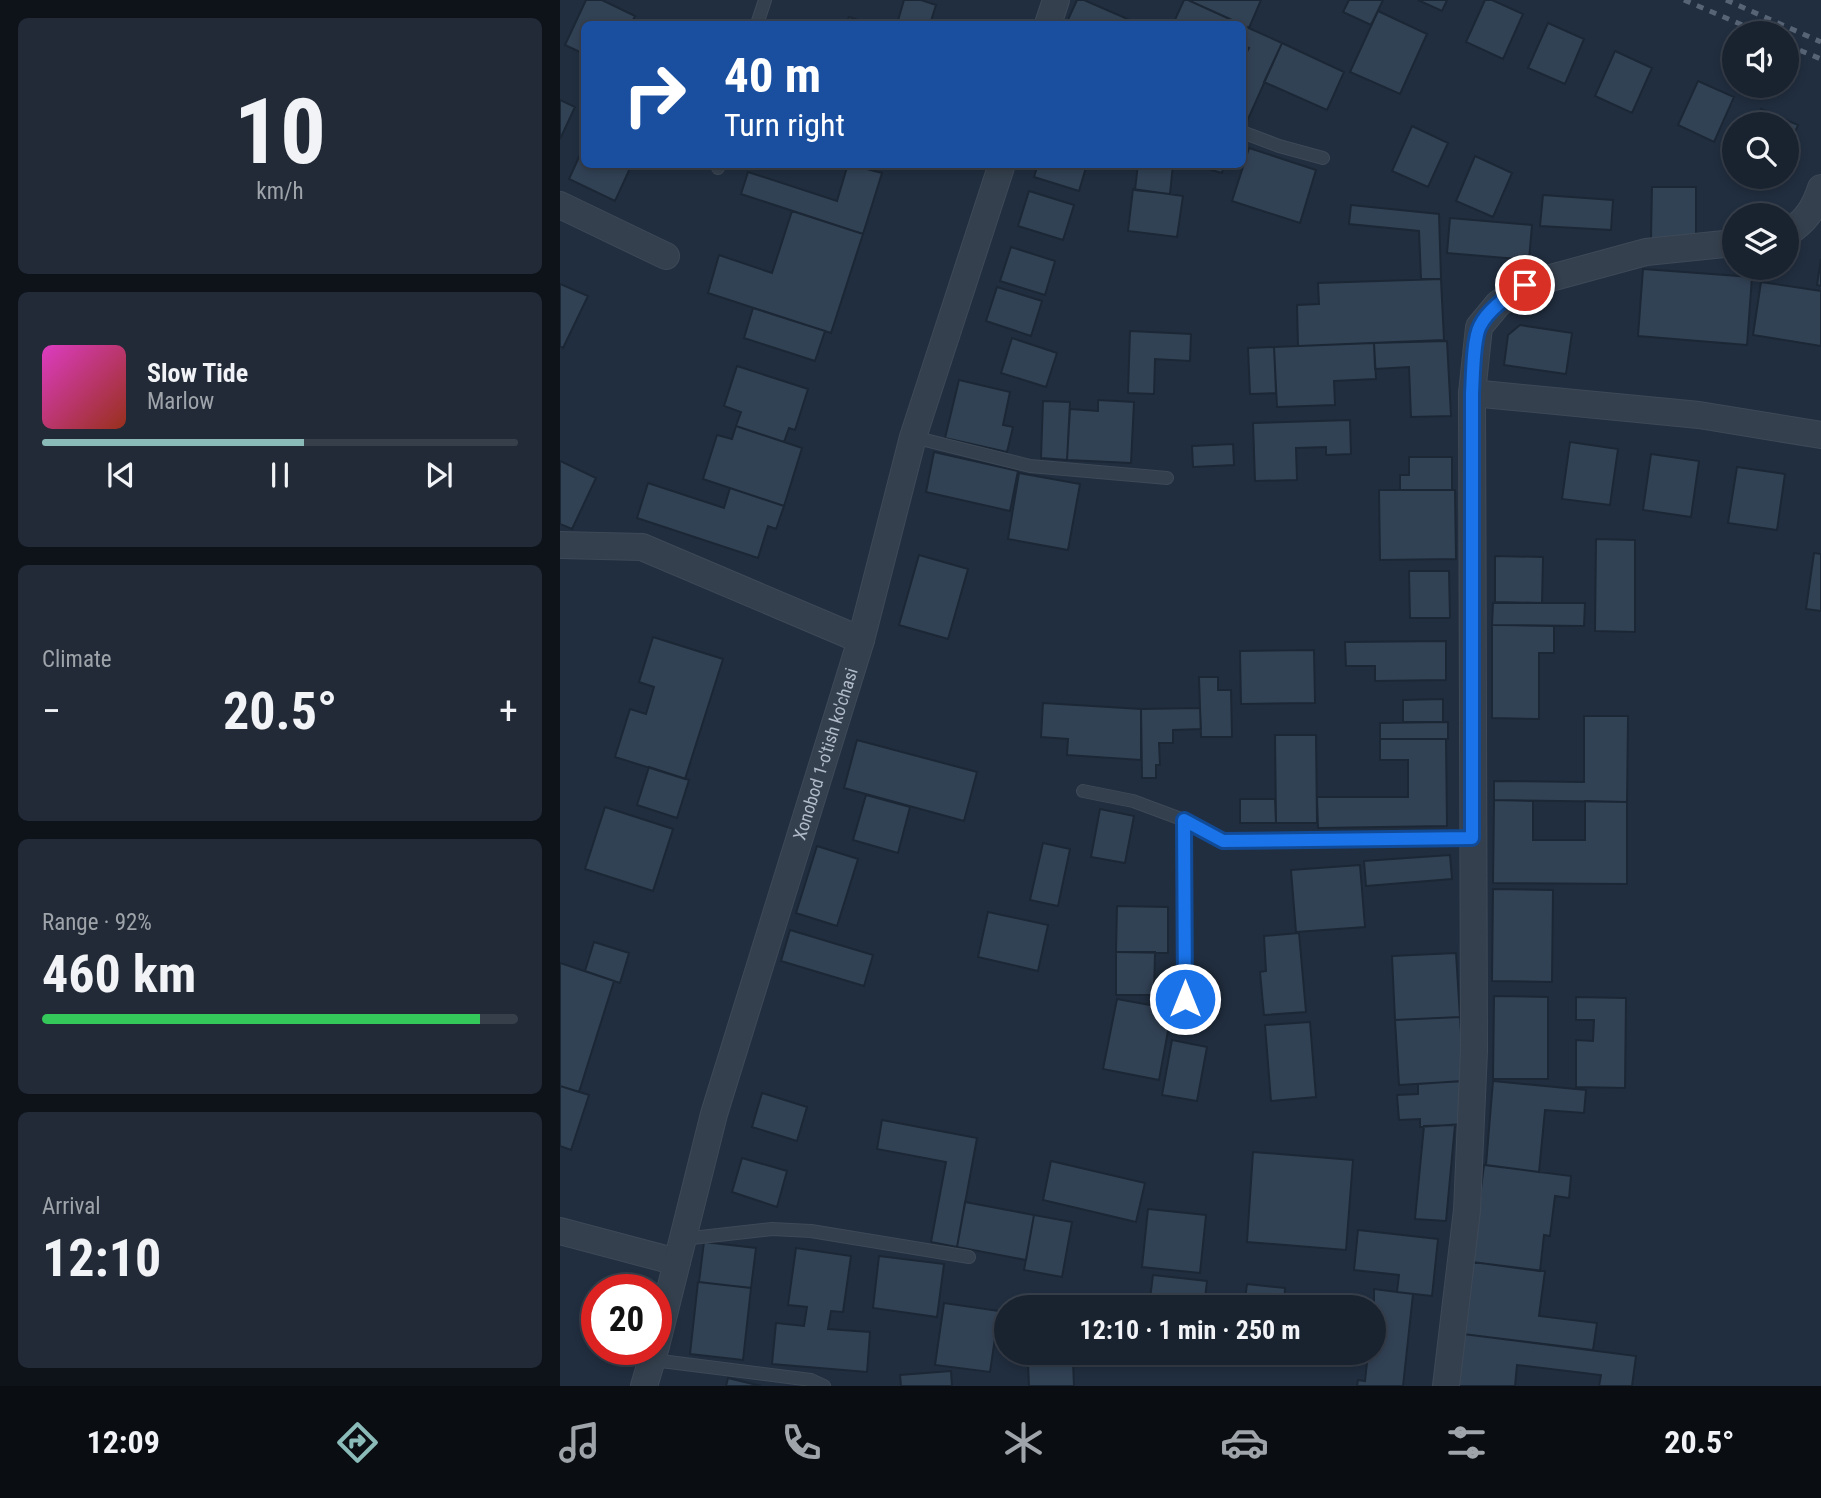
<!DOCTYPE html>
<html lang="en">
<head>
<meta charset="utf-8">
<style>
  :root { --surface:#19222f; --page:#222a37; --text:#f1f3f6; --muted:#9fa4aa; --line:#373f4b; --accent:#8bbbb9 }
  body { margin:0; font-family:"Roboto Condensed",sans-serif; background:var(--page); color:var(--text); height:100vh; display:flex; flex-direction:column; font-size:26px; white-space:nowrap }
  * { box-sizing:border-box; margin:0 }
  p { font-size:23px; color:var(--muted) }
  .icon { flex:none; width:38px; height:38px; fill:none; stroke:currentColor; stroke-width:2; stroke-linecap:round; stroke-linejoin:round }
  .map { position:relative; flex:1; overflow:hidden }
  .drawer { display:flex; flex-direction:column; gap:18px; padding:18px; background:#0e131a; width:560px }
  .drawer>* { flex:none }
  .guide { position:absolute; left:21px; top:21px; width:665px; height:147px; border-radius:10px; box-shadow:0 4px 10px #0003,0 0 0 2px var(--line); background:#1a4fa0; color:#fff; overflow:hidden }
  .buttons { position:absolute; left:1162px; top:21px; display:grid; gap:14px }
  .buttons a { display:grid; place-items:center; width:77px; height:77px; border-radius:50%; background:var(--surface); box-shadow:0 4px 10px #0003,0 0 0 2px var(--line); font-size:35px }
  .speed { position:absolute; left:21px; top:1274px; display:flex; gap:14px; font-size:35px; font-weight:700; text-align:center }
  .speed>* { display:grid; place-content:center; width:91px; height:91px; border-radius:50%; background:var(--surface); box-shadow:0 4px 10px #0003,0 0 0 2px var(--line); line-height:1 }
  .speed .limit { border:10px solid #d22; background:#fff; color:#111 }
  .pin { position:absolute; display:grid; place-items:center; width:60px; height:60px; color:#fff; margin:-30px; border:4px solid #fff; border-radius:50%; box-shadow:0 2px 7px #0007 }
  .me { position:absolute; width:77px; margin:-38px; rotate:0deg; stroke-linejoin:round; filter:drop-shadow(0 0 5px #0008) }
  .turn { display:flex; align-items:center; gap:24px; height:147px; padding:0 28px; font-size:32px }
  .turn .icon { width:91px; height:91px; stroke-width:2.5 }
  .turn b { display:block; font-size:49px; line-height:60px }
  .big { font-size:52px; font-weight:700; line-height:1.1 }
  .drawer .card { flex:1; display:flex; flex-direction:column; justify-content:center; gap:10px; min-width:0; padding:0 24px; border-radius:10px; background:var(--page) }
  .drawer .dial { align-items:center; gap:0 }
  .dial b { font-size:91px; line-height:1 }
  .song { display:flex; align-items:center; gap:21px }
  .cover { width:84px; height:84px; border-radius:10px; background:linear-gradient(135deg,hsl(310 70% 55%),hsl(10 70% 35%)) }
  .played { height:7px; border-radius:4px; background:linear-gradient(90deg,var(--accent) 55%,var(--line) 55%) }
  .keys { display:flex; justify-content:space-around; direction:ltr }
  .heat { display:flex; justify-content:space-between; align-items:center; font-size:38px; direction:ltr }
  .charge { height:10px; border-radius:5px; background:linear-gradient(90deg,#34c759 92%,var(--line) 0) }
  .trip { position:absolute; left:434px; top:1295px; width:392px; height:70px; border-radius:35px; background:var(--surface); box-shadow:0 4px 10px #0003,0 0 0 2px var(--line); font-weight:700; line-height:70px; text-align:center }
  .tabs { display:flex; height:112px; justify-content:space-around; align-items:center; background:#0a0e13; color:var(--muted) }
  .tabs .icon { width:49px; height:49px }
  .tabs .current { color:var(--accent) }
  .tabs b { font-size:32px; color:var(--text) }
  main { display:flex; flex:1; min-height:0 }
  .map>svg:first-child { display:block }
  .building { fill:#324255; stroke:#1c2735; stroke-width:2 }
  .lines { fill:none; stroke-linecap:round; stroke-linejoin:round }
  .service-casing { stroke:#3e4957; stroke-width:14 }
  .minor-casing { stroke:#3e4957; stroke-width:28 }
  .service { stroke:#35404e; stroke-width:12 }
  .minor { stroke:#35404e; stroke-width:26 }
  .rail { stroke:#576476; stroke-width:5; stroke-dasharray:7 7; stroke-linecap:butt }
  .route-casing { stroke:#114b97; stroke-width:18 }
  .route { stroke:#1a73e8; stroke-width:12 }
  .labels { text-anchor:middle; stroke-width:7; stroke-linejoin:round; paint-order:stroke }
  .street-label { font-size:18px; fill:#b1bbca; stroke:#1a2533 }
</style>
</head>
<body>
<main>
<section class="drawer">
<div class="card dial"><b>10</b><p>km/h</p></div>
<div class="card">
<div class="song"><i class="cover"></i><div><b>Slow Tide</b><p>Marlow</p></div></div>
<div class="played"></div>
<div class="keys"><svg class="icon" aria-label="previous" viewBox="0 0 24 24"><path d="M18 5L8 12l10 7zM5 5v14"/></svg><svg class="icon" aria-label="pause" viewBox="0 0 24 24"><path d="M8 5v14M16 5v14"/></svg><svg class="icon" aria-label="next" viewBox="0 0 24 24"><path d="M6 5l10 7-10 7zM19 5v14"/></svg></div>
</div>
<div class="card"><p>Climate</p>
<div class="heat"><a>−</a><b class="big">20.5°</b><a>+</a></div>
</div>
<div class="card"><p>Range · 92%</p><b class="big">460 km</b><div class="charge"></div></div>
<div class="card"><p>Arrival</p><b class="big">12:10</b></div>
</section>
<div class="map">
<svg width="1261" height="1386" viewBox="0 0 1261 1386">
  <rect width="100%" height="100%" fill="#212e3f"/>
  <path class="building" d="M 26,0 L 42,0 L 75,16 L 71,24 L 24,24 L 24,54 L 5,45 Z
    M 344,0 L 361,0 L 376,5 L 370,24 L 337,24 Z
    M 517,0 L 524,0 L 579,24 L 506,24 Z
    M 624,0 L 628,0 L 681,24 L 613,24 Z
    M 628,0 L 701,0 L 689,28 Z
    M 789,0 L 823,0 L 811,25 L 783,12 Z
    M 858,0 L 887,0 L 882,11 Z
    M 925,0 L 932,0 L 963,14 L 943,59 L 906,42 Z
    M 818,11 L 867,34 L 840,94 L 790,72 Z
    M 289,17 L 311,24 L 286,24 Z
    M 988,23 L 1024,39 L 1005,84 L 968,68 Z
    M 682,25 L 722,43 L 684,128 L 682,61 L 689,48 L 682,45 Z
    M 722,43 L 784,72 L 767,110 L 704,82 Z
    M 1055,51 L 1092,68 L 1072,113 L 1035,96 Z
    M 1138,81 L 1174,97 L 1154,142 L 1118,125 Z
    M 0,100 L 15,107 L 0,139 Z
    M 1201,109 L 1238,125 L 1227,151 L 1227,124 L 1195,124 Z
    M 852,126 L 888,143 L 868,187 L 832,171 Z
    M 24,146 L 24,164 L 72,164 L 55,201 L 9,179 Z
    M 689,148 L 756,170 L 740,223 L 672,201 Z
    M 915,156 L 952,173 L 933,217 L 896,201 Z
    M 288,164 L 322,173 L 303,234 L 181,194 L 188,172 L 277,201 Z
    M 295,164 L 317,164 L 315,171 Z
    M 478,164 L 527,164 L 519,191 L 474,177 Z
    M 578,164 L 613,164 L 610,194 L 575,190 Z
    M 631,164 L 664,164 L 662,173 Z
    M 1092,187 L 1136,187 L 1136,239 L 1091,239 Z
    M 573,189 L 623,196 L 617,237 L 568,231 Z
    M 469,191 L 514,205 L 503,240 L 458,226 Z
    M 983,195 L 1053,200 L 1051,230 L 980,226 Z
    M 791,205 L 879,214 L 881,279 L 861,279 L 859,231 L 789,224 Z
    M 232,211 L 303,234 L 271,333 L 148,293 L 159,255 L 212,273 Z
    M 890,218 L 972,225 L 969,260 L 887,253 Z
    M 451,247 L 495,261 L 485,295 L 440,281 Z
    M 1261,259 L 1261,286 L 1257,285 Z
    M 1083,269 L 1192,277 L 1187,345 L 1078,336 Z
    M 881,279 L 884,340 L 738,346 L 737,305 L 759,304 L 758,283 Z
    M 1201,282 L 1261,291 L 1261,346 L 1193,335 Z
    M 0,284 L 28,296 L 3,348 L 0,346 Z
    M 437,287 L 482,301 L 471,336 L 426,321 Z
    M 193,308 L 265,331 L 255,361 L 184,338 Z
    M 960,325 L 1012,333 L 1006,374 L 944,365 L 948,335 Z
    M 570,331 L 631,334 L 630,361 L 595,359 L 594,394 L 568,393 Z
    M 452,338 L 497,353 L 486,387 L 441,373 Z
    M 887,341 L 891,416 L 851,417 L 849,367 L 815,369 L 814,343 Z
    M 814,343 L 816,379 L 774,381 L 775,405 L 717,407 L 714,347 Z
    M 714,347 L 716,393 L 690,394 L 688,348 Z
    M 177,366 L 248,389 L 235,430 L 229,428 L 224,442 L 176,426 L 181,412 L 164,406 Z
    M 399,380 L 450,392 L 443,425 L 453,427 L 447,452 L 385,438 Z
    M 538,400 L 574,402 L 571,463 L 507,460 L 510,409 L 538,411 Z
    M 483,401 L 510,402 L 507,460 L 481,458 Z
    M 790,420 L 791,454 L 766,455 L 766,447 L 736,448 L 737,480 L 695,481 L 693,423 Z
    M 176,426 L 242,448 L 224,506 L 143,479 L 157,435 L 172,439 Z
    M 1010,442 L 1058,449 L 1050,505 L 1002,499 Z
    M 673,444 L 674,465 L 633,467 L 632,446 Z
    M 374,452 L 458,471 L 450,511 L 366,492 Z
    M 1091,454 L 1139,461 L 1131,517 L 1083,510 Z
    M 849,457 L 892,457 L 892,490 L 840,490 L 840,475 L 849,475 Z
    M 0,461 L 36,478 L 12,529 L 0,524 Z
    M 1177,467 L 1225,474 L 1217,530 L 1168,523 Z
    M 459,473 L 520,484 L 508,550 L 448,539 Z
    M 88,483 L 164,508 L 170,488 L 224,506 L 216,529 L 208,526 L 198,558 L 77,518 Z
    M 819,490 L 895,490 L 896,559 L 820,560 Z
    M 1036,539 L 1075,540 L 1075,632 L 1035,631 Z
    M 1254,553 L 1261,554 L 1261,611 L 1246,609 Z
    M 359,555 L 408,569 L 388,639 L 339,625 Z
    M 935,556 L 983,557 L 982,603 L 935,602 Z
    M 849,571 L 889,571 L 890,618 L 850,618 Z
    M 933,603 L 1025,603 L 1024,626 L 932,625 Z
    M 932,625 L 994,626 L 994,653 L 979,653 L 979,719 L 932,718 Z
    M 93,637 L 163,659 L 125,779 L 55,757 L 70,709 L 86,714 L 94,687 L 79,682 Z
    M 886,641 L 886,680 L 815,681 L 815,666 L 786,666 L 785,642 Z
    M 754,650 L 755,703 L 681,704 L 680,651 Z
    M 639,677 L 658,677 L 658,690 L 671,690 L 672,737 L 641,737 Z
    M 883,699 L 883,722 L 843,722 L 843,700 Z
    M 483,703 L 581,709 L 581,760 L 507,755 L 508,739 L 481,737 Z
    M 640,708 L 641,729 L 613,730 L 613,743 L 599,743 L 600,765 L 596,765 L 596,778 L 582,778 L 581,709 Z
    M 1024,716 L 1068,716 L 1067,802 L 934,800 L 934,781 L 1024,782 Z
    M 888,722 L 888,739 L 820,739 L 820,723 Z
    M 715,735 L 756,735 L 757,823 L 716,823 Z
    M 820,739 L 886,739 L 887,826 L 758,828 L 757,797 L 848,797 L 848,760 L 820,760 Z
    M 297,740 L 417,772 L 404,821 L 284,788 Z
    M 89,767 L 129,780 L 117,818 L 77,805 Z
    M 306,795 L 350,807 L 338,853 L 293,840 Z
    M 680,799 L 715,799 L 716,823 L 680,823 Z
    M 934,800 L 973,801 L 973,840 L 1025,840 L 1025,801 L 1067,802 L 1067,884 L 933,883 Z
    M 45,807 L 113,829 L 93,891 L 25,869 Z
    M 540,809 L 574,816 L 565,863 L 531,857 Z
    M 483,843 L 510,849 L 498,906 L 470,900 Z
    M 257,846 L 298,859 L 277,926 L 236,913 Z
    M 890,855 L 892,879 L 806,886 L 804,861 Z
    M 800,865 L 805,927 L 736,932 L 731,870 Z
    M 933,889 L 993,890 L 992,982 L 932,981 Z
    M 557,906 L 608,907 L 608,953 L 556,952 Z
    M 428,912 L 488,925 L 478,971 L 418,957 Z
    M 230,930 L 313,955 L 304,986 L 221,961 Z
    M 739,933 L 746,1012 L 704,1015 L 700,972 L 706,971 L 704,936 Z
    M 34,942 L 69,953 L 60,983 L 25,971 Z
    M 556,952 L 595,952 L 594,995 L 556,995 Z
    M 896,953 L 900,1017 L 835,1020 L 832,956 Z
    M 0,963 L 54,981 L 19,1092 L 0,1086 Z
    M 934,996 L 988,997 L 988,1079 L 933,1079 Z
    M 1016,997 L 1066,998 L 1065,1088 L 1016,1087 L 1016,1040 L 1033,1041 L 1034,1020 L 1016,1020 Z
    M 557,999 L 612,1009 L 599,1080 L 543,1069 Z
    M 900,1017 L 904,1081 L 839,1085 L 835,1020 Z
    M 750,1022 L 756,1097 L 711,1101 L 705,1025 Z
    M 612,1040 L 647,1047 L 637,1101 L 602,1095 Z
    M 901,1081 L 903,1124 L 860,1127 L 860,1119 L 839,1120 L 837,1095 L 858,1094 L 858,1084 Z
    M 933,1081 L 1026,1090 L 1024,1113 L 985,1110 L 979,1172 L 926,1165 Z
    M 0,1086 L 29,1095 L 11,1150 L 0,1146 Z
    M 202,1093 L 247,1107 L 237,1141 L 192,1127 Z
    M 322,1120 L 417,1138 L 397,1247 L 371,1242 L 386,1162 L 317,1149 Z
    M 895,1125 L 886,1221 L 855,1219 L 864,1126 Z
    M 693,1152 L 793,1160 L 786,1250 L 687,1242 Z
    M 182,1158 L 227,1171 L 217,1207 L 172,1192 Z
    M 491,1161 L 585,1183 L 576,1222 L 483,1200 Z
    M 924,1165 L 1011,1176 L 1009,1198 L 995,1196 L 990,1236 L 984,1235 L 980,1271 L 912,1262 Z
    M 405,1202 L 474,1215 L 466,1260 L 397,1247 Z
    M 588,1209 L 646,1215 L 640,1273 L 582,1267 Z
    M 474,1215 L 512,1222 L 502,1277 L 464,1270 Z
    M 798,1230 L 878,1239 L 872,1296 L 837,1292 L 839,1275 L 794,1270 Z
    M 144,1242 L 196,1248 L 191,1288 L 139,1282 Z
    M 236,1248 L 291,1256 L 283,1312 L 271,1311 L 268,1329 L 310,1332 L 307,1372 L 212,1364 L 216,1323 L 244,1326 L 247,1307 L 228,1305 Z
    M 319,1256 L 384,1264 L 377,1317 L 313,1308 Z
    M 912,1262 L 985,1271 L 979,1316 L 1037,1323 L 1033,1350 L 903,1334 Z
    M 593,1275 L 647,1281 L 644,1307 L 589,1307 Z
    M 138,1282 L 191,1288 L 183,1360 L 130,1354 Z
    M 687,1284 L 725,1288 L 724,1307 L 684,1307 Z
    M 814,1289 L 853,1294 L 843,1386 L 797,1386 L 798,1380 L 805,1381 L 808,1353 L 814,1353 Z
    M 384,1303 L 439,1311 L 430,1372 L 375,1365 Z
    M 903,1334 L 1076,1356 L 1072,1386 L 1039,1386 L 1041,1375 L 957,1365 L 955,1386 L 897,1386 Z
    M 513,1361 L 514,1386 L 469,1386 L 468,1363 Z
    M 391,1371 L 392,1386 L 341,1386 L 340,1375 Z
    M 168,1378 L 201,1386 L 166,1386 Z"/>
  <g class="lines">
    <g class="service-casing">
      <path id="service" d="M 197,24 L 205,0
        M 682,132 L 719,146 L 763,158
        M 158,168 L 159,164
        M 353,437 L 470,466 L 607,478
        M 523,791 L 573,801 L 624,820 L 663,841 L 912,838
        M 624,820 L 625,999
        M 123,1239 L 212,1229 L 251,1231 L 409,1257
        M 93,1360 L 251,1380 L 264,1386"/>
    </g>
    <g class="minor-casing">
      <g id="minor">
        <path d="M 488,24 L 496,0"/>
        <path d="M 0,205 L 106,256"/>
        <path d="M 1227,233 C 1246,221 1254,209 1261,188"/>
        <path d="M 912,393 L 1139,415 L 1261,435"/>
        <path d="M 0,545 L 82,547 L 301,640"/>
        <path d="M 0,1231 L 117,1262"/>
        <path id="s1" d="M 96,1346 L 154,1114 L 301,640 L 353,437 L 442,164"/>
        <path d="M 84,1386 L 95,1349"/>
        <path d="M 886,1386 L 907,1210 L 914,1051 L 912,393 L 919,327 L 938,304 L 965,285 L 1086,252 L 1174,243"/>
      </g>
    </g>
    <use href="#service" class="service"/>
    <use href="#minor" class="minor"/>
    <path class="rail" d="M 1124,0 L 1201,33
      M 1166,0 L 1261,42
      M 1227,45 L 1261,59"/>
  </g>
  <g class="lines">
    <g class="route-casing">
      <path id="route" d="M 625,999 L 624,820 L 663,841 L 912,838 L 912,393 C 913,378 913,339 920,326 C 929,308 949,296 965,285"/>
    </g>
    <use href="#route" class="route"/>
  </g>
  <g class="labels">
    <g class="street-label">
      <text dy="6" stroke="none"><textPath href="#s1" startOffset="616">Xonobod 1-o'tish ko'chasi</textPath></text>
    </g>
  </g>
</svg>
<div class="buttons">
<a><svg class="icon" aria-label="sound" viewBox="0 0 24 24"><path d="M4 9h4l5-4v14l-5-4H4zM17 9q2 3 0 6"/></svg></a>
<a><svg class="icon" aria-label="search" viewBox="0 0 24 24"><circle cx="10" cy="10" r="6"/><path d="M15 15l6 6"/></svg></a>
<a><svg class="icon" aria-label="layers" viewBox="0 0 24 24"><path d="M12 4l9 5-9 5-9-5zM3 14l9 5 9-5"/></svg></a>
</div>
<div class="speed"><div class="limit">20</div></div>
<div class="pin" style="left:965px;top:285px;background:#d93025"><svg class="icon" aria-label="arrive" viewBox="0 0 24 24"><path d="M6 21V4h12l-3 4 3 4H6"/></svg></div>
<svg class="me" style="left:625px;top:999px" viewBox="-20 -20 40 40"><circle r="17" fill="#1a73e8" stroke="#fff" stroke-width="3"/><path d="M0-11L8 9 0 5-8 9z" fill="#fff"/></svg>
<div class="trip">12:10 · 1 min · 250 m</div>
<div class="guide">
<div class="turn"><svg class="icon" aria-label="right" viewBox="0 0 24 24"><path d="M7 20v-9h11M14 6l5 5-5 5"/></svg><div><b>40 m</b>Turn right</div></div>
</div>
</div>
</main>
<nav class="tabs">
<b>12:09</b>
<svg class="icon current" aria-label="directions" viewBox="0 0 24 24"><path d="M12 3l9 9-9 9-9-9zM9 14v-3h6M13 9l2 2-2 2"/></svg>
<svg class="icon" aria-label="music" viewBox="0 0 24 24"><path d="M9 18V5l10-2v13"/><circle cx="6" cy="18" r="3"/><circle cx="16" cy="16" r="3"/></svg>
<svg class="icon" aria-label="phone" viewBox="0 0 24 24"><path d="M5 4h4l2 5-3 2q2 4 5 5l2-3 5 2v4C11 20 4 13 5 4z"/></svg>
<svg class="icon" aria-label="climate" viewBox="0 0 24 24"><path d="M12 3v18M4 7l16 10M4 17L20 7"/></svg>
<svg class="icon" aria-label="car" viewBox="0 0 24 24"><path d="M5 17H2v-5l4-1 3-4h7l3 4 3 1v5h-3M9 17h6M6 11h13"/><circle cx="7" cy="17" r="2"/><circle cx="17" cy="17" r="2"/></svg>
<svg class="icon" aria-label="filters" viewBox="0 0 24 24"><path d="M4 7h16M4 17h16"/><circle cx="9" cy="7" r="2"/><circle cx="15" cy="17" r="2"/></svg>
<b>20.5°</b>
</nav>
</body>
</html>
